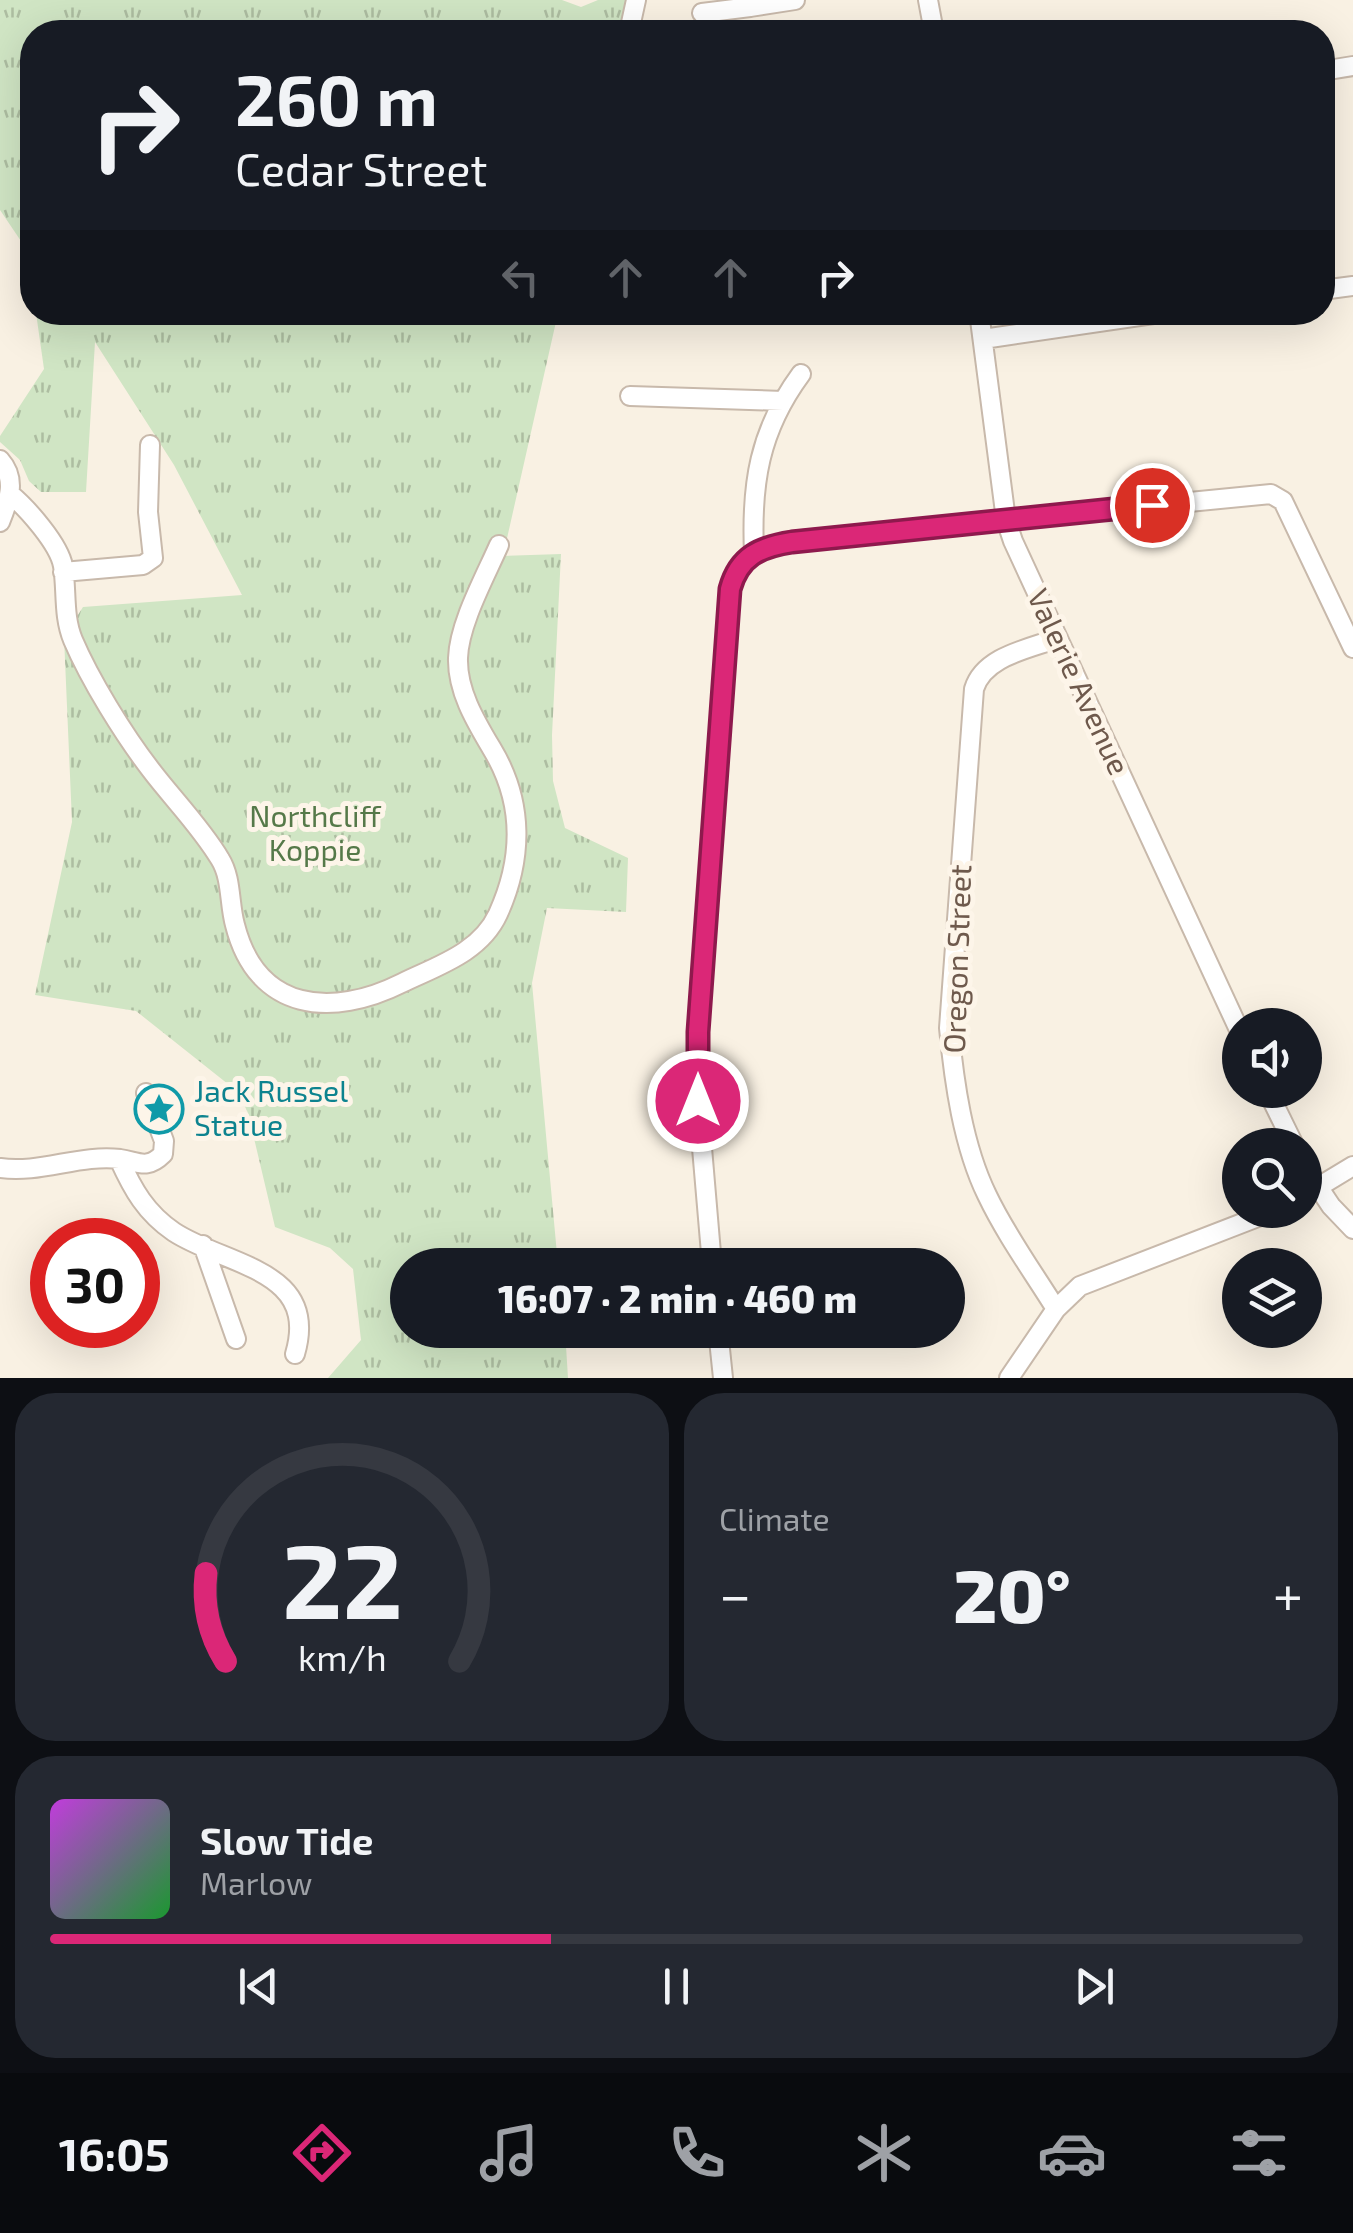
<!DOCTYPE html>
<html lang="en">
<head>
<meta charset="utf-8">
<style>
  :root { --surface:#171b24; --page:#242831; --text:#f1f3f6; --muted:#9ea1a6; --line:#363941; --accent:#db2777 }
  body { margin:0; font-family:"Exo 2",sans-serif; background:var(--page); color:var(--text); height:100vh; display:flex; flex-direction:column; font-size:38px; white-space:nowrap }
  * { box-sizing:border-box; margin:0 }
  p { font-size:32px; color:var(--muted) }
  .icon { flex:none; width:55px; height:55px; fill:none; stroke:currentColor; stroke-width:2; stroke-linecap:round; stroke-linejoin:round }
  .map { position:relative; height:1378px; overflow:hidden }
  .details { display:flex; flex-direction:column; gap:15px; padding:15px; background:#0d0f14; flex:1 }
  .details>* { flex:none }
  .guide { position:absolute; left:20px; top:20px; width:1315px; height:305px; border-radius:40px; box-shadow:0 10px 40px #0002; background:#171b24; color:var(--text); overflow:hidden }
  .fabs { position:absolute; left:1222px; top:1008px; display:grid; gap:20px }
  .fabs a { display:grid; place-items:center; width:100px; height:100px; border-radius:50%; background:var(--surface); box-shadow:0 10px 40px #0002; font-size:50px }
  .speed { position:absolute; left:30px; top:1218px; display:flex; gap:20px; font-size:50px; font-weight:700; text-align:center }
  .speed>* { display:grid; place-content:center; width:130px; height:130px; border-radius:50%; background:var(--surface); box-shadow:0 10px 40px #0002; line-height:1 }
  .speed .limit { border:15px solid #d22; background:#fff; color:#111 }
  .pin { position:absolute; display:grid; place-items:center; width:85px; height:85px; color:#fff; margin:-42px; border:5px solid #fff; border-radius:50%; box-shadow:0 2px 10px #0007 }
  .me { position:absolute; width:110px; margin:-55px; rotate:0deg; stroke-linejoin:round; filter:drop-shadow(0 0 8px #0008) }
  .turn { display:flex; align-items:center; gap:35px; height:210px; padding:0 50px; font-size:45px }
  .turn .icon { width:130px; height:130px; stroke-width:2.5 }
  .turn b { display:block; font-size:70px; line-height:85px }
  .lanes { display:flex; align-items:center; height:95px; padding:0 50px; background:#0003; justify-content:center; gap:50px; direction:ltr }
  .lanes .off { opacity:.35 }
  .big { font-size:75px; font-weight:800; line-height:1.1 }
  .details .card { flex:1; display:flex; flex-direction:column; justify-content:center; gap:15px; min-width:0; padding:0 35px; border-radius:40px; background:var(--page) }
  .details .dial { align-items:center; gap:0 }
  .dial svg { height:260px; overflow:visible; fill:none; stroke:var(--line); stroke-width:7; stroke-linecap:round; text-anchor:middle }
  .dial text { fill:var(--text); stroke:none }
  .song { display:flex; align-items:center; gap:30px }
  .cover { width:120px; height:120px; border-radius:15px; background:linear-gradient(135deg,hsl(290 70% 55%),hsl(130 70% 35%)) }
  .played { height:10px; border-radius:5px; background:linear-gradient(90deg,var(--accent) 40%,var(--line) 40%) }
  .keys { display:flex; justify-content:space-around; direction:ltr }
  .heat { display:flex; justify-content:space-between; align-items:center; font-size:55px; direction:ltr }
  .details .tiles { flex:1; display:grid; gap:15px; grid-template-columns:1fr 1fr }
  .card:last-child { grid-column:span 2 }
  .trip { position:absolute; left:390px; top:1248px; width:575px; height:100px; border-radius:50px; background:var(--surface); box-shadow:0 10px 40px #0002; font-weight:800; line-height:100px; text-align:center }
  .tabs { display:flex; height:160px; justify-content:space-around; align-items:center; background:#090b0e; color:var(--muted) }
  .tabs .icon { width:70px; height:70px }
  .tabs .on { color:var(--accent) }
  .tabs b { font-size:45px; color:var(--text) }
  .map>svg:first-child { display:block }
  .grass { fill:url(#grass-tufts) }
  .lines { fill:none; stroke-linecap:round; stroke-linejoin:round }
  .minor-casing { stroke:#c8b9ab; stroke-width:22 }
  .minor { stroke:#fff; stroke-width:18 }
  .route-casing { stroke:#8e194d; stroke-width:25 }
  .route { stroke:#db2777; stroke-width:18 }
  .labels { text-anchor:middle; stroke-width:10; stroke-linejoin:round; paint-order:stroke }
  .street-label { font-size:30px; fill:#6e594c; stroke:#fdf5e9 }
  .park-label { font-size:30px; fill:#557949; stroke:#fdf5e9 }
  .culture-label { font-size:30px; fill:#0d838f; stroke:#fdf5e9; text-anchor:start }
</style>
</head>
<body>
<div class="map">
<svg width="1353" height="1378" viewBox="0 0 1353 1378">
  <defs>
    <pattern id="grass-tufts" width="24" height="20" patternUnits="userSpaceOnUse" patternTransform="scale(2.5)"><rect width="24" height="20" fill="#d0e5c4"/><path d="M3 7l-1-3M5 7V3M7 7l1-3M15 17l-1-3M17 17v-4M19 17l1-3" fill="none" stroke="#adbda1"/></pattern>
  </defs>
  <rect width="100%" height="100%" fill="#f9f1e3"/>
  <path class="grass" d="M 0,0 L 562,0 L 581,7 L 598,0 L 627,0 L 620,32 L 32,32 L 32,289 L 27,250 L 0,210 Z
    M 36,313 L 558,313 L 503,556 L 561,554 L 552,735 L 553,781 L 565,828 L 628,858 L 626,912 L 547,908 L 532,983 L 558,1265 L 408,1265 L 408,1330 L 565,1330 L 568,1378 L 328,1378 L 361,1340 L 353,1269 L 330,1248 L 275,1227 L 248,1113 L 238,1092 L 136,1011 L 35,995 L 72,822 L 64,637 L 83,607 L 242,595 L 174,465 L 95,342 L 86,492 L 41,492 L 29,481 L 20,460 L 0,442 L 0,436 L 44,369 Z"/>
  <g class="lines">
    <g class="minor-casing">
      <path id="minor" d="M 928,0 L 934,32
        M 750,7 L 795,0
        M 702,13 L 750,7 L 749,0
        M 629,32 L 636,0
        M 1322,71 L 1353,66
        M 1322,290 L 1353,286
        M 979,312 L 1006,520 L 1013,541 L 1240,1032
        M 983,339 L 1167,312
        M 630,396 L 783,401
        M 0,460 C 17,479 9,500 0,522
        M 10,494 C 27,508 59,544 63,566 C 67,591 63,616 73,640 C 90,680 124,735 151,770 C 173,799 201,827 220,859 C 232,878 229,904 235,925 C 257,1012 332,1018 402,983 C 437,966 480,953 498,914 C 523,859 524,802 492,749 C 476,722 457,691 458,658 C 459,624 485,577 499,545
        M 754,553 C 751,484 759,431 801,374
        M 63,572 L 143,565 L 153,558 L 148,512 L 150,445
        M 1267,1090 L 1294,1145
        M 119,1159 C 133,1190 146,1213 174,1232 C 226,1266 320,1269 295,1354
        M 1305,1167 L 1331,1206 L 1353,1229
        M 0,1168 C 40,1174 80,1154 120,1159 C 139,1162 147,1170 163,1154 L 164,1141 L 146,1093
        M 1305,1195 L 1353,1166
        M 203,1245 L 236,1339
        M 712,1265 L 698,1101 L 698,1032 L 730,589 C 739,556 760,547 792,541 L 1271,494 L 1283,501 L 1353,648
        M 1056,1309 C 1033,1272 1006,1235 987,1195 C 963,1146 954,1082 949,1028 L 974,689 C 984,656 1029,649 1058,638
        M 718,1330 L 723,1378
        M 1009,1378 L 1056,1309 L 1080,1286 L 1276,1210"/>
    </g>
    <use href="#minor" class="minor"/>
  </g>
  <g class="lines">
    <g class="route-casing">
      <path id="route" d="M 698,1101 L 698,1032 L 730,589 C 739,556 760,547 792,542 L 1152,505"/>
    </g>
    <use href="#route" class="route"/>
  </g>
  <defs>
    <g id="sight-ring" transform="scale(2.5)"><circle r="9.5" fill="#fdf5e9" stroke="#0f9aa8" stroke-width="1.5"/><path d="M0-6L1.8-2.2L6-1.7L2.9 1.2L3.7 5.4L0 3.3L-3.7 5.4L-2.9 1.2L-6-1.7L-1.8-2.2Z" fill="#0f9aa8"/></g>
  </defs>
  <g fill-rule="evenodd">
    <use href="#sight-ring" x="159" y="1109"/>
  </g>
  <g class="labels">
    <g class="street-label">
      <text transform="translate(1078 682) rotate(65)" y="10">Valerie Avenue</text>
      <text transform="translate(958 959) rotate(-88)" y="10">Oregon Street</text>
    </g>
    <g class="park-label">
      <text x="315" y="827">Northcliff<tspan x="315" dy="34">Koppie</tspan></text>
    </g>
    <g class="culture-label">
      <text x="194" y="1102">Jack Russel<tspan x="194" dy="34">Statue</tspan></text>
    </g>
  </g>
</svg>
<div class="fabs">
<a><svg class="icon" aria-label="sound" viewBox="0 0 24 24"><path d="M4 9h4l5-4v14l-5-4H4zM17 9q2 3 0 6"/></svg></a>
<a><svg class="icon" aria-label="search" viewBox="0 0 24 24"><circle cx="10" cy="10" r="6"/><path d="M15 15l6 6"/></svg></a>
<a><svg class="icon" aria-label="layers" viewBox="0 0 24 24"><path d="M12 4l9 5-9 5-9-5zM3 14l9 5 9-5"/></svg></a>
</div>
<div class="speed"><div class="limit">30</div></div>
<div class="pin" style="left:1152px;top:505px;background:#d93025"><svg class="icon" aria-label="arrive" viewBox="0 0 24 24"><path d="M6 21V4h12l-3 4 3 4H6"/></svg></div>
<svg class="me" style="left:698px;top:1101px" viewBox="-20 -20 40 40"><circle r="17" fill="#db2777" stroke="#fff" stroke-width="3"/><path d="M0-11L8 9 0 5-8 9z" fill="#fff"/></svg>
<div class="trip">16:07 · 2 min · 460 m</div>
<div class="guide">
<div class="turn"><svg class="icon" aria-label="right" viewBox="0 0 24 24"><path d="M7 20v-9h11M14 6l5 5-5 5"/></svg><div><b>260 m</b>Cedar Street</div></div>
<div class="lanes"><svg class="icon off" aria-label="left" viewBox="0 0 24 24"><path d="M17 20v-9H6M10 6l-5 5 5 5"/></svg><svg class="icon off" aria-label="ahead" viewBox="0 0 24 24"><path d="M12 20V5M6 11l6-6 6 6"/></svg><svg class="icon off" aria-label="ahead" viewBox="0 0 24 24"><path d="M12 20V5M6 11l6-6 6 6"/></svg><svg class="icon" aria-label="right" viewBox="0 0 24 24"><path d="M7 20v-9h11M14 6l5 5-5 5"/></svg></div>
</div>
</div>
<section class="details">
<div class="tiles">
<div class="card dial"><svg viewBox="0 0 100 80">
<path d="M14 69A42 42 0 1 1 86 69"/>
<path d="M14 69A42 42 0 0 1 8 42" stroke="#db2777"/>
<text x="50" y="56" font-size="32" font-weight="700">22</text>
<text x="50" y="72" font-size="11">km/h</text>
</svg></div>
<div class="card"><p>Climate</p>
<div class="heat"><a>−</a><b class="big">20°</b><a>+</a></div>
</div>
<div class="card">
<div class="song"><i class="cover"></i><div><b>Slow Tide</b><p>Marlow</p></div></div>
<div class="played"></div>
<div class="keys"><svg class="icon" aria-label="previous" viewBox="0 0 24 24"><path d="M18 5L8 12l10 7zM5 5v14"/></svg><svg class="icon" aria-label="pause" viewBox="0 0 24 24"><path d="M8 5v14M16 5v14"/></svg><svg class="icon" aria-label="next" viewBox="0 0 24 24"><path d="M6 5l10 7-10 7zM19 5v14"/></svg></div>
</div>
</div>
</section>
<nav class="tabs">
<b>16:05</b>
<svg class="icon on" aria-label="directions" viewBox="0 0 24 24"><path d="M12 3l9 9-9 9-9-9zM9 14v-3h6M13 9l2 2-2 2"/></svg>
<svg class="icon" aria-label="music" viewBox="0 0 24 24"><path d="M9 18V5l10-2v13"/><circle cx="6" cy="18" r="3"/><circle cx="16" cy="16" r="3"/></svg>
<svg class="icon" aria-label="phone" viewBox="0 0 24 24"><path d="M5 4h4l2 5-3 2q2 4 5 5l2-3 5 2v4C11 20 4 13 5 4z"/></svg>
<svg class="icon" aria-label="climate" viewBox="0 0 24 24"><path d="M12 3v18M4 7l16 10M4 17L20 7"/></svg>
<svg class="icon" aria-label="car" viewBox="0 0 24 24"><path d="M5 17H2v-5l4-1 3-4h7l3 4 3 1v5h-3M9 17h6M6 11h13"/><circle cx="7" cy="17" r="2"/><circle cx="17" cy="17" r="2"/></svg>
<svg class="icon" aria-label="filters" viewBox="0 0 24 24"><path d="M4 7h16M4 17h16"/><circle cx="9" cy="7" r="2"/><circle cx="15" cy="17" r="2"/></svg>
</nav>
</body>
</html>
